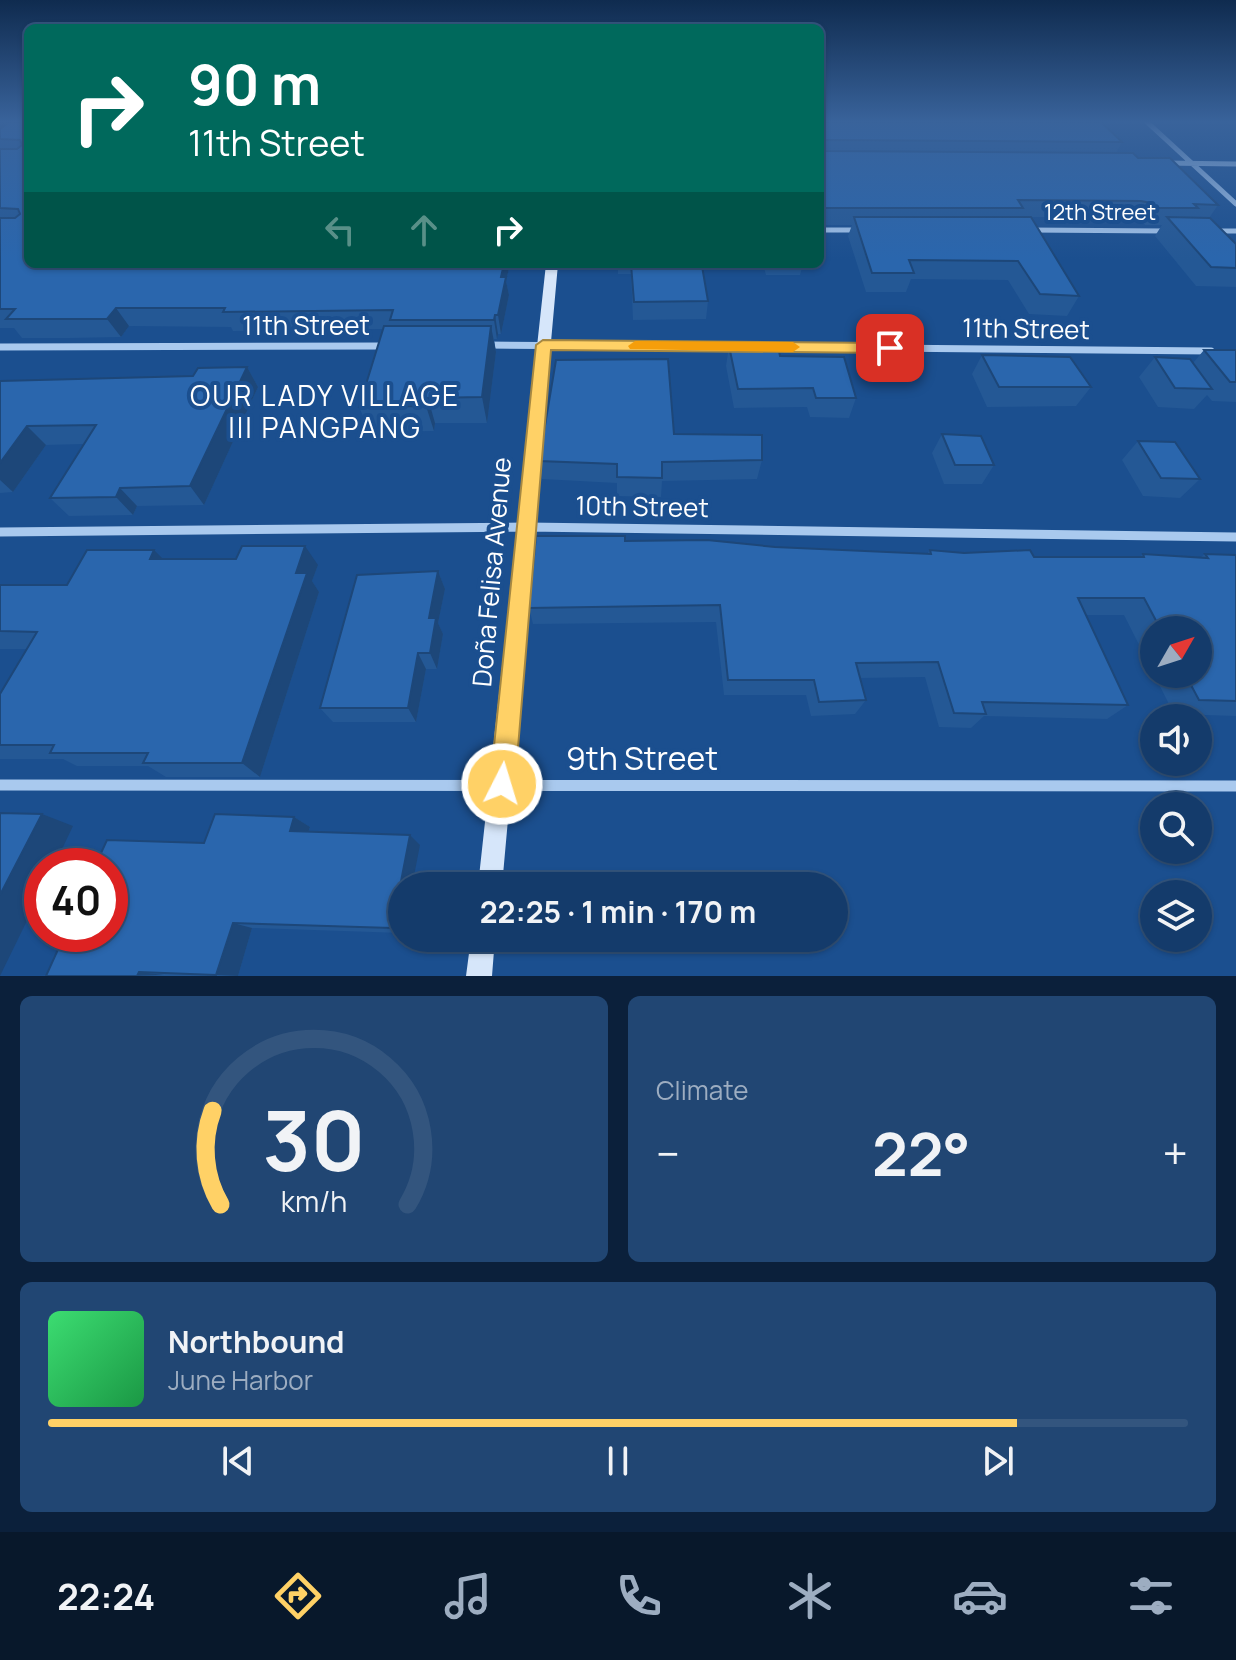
<!DOCTYPE html>
<html lang="en">
<head>
<meta charset="utf-8">
<style>
  :root { --surface:#143b6b; --page:#214673; --text:#f1f3f6; --muted:#9dadc1; --line:#33557e; --accent:#ffd166 }
  body { margin:0; font-family:Manrope,sans-serif; background:var(--page); color:var(--text); height:100vh; display:flex; flex-direction:column; font-size:30px; white-space:nowrap }
  * { box-sizing:border-box; margin:0 }
  p { font-size:26px; color:var(--muted) }
  .icon { flex:none; width:44px; height:44px; fill:none; stroke:currentColor; stroke-width:2; stroke-linecap:round; stroke-linejoin:round }
  .map { position:relative; height:976px; overflow:hidden }
  .panel { display:flex; flex-direction:column; gap:20px; padding:20px; background:#0b203b; flex:1 }
  .panel>* { flex:none }
  .top-card { position:absolute; left:24px; top:24px; width:800px; height:244px; border-radius:12px; box-shadow:0 2px 6px #0004,0 0 0 2px var(--line); background:#00695c; color:#fff; overflow:hidden }
  .needle { width:52px; rotate:51deg }
  .fabs { position:absolute; left:1140px; top:616px; display:grid; gap:16px }
  .fabs a { display:grid; place-items:center; width:72px; height:72px; border-radius:50%; background:var(--surface); box-shadow:0 2px 6px #0004,0 0 0 2px var(--line); font-size:40px }
  .speed { position:absolute; left:24px; top:848px; display:flex; gap:16px; font-size:40px; font-weight:700; text-align:center }
  .speed>* { display:grid; place-content:center; width:104px; height:104px; border-radius:50%; background:var(--surface); box-shadow:0 2px 6px #0004,0 0 0 2px var(--line); line-height:1 }
  .speed .limit { border:12px solid #d22; background:#fff; color:#111 }
  .pin { position:absolute; display:grid; place-items:center; width:68px; height:68px; color:#fff; margin:-34px; border-radius:16px; box-shadow:0 4px 12px #0006 }
  .me { position:absolute; width:88px; margin:-44px; rotate:5deg; stroke-linejoin:round; filter:drop-shadow(0 0 6px #0008) }
  .turn { display:flex; align-items:center; gap:28px; height:168px; padding:0 32px; font-size:36px }
  .turn .icon { width:104px; height:104px; stroke-width:2.5 }
  .turn b { display:block; font-size:56px; line-height:68px }
  .lanes { display:flex; align-items:center; height:76px; padding:0 32px; background:#0003; justify-content:center; gap:40px; direction:ltr }
  .lanes .off { opacity:.35 }
  .big { font-size:60px; font-weight:700; line-height:1.1 }
  .panel .widget { flex:1; display:flex; flex-direction:column; justify-content:center; gap:12px; min-width:0; padding:0 28px; border-radius:12px; background:var(--page) }
  .panel .dial { align-items:center; gap:0 }
  .dial svg { height:208px; overflow:visible; fill:none; stroke:var(--line); stroke-width:7; stroke-linecap:round; text-anchor:middle }
  .dial text { fill:var(--text); stroke:none }
  .song { display:flex; align-items:center; gap:24px }
  .cover { width:96px; height:96px; border-radius:12px; background:linear-gradient(135deg,hsl(140 70% 55%),hsl(140 70% 35%)) }
  .played { height:8px; border-radius:4px; background:linear-gradient(90deg,var(--accent) 85%,var(--line) 85%) }
  .keys { display:flex; justify-content:space-around; direction:ltr }
  .heat { display:flex; justify-content:space-between; align-items:center; font-size:44px; direction:ltr }
  .panel .tiles { flex:1; display:grid; gap:20px; grid-template-columns:1fr 1fr }
  .widget:last-child { grid-column:span 2 }
  .trip { position:absolute; left:388px; top:872px; width:460px; height:80px; border-radius:40px; background:var(--surface); box-shadow:0 2px 6px #0004,0 0 0 2px var(--line); font-weight:700; line-height:80px; text-align:center }
  .tab-bar { display:flex; height:128px; justify-content:space-around; align-items:center; background:#08182b; color:var(--muted) }
  .tab-bar .icon { width:56px; height:56px }
  .tab-bar .on { color:var(--accent) }
  .tab-bar b { font-size:36px; color:var(--text) }
  .map>svg:first-child { display:block }
  .lines { fill:none; stroke-linecap:round; stroke-linejoin:round }
  .street-far3 { stroke:#a9c9ee; stroke-width:5 }
  .street-far2 { stroke:#a9c9ee; stroke-width:7 }
  .street-far1 { stroke:#a9c9ee; stroke-width:9 }
  .street { stroke:#a9c9ee; stroke-width:11 }
  .secondary { fill:#d6e6fa; fill-rule:evenodd }
  .wall { fill:#245895; fill-rule:evenodd }
  .shaded-wall { fill:#1d4779 }
  .building { fill:#2a66ad; stroke:#1d4779; stroke-width:2 }
  .route { fill:#ffd166; stroke:#a68842; stroke-width:2 }
  .slow { fill:#f59e0b }
  .labels { text-anchor:middle; stroke-width:8; stroke-linejoin:round; paint-order:stroke }
  .far-street-label { font-size:22px; fill:#fff; stroke:#1b4f8f }
  .street-label { font-size:26px; fill:#fff; stroke:#1b4f8f }
  .neighbourhood-label { font-size:28px; letter-spacing:2px; fill:#fff; stroke:#1b4f8f }
  .near-street-label { font-size:32px; fill:#fff; stroke:#1b4f8f }
</style>
</head>
<body>
<div class="map">
<svg width="1236" height="976" viewBox="0 0 1236 976">
  <rect width="100%" height="100%" fill="#1b4f8f"/>
  <g class="lines">
    <path class="street-far3" d="M 1147,122 L 1236,204
      M 1165,163 L 1236,164
      M 820,230 L 859,230
      M 1029,230 L 1167,231
      M 1213,231 L 1236,231"/>
    <path class="street-far2" d="M 485,345 L 739,347
      M 0,347 L 387,346
      M 769,347 L 1211,351"/>
    <path class="street-far1" d="M 0,532 L 527,527 L 1236,537"/>
    <path class="street" d="M 0,785 L 1236,786"/>
    <path class="secondary" d="M 546,264 L 558,264 L 502,886 L 478,886 Z
      M 471,938 L 495,938 L 492,976 L 466,976 Z"/>
  </g>
  <path class="wall" d="M 0,122 L 28,122 L 28,264 L 510,264 L 506,281 L 509,295 L 501,334 L 498,334 L 497,339 L 494,339 L 496,352 L 487,423 L 435,423 L 434,431 L 370,432 L 359,407 L 383,329 L 233,331 L 231,327 L 129,326 L 121,337 L 70,338 L 22,338 L 14,328 L 0,328 Z
    M 820,122 L 1122,142 L 1116,153 L 1138,158 L 1218,205 L 1209,218 L 1236,244 L 1236,287 L 1196,286 L 1155,236 L 1162,225 L 1145,225 L 1140,219 L 1131,217 L 1019,217 L 1079,296 L 1067,316 L 1029,314 L 1008,280 L 911,279 L 906,292 L 866,292 L 848,236 L 852,225 L 820,225 Z
    M 618,264 L 673,264 L 674,266 L 708,301 L 706,319 L 633,320 L 631,274 L 618,274 Z
    M 763,264 L 803,264 L 800,275 L 766,275 Z
    M 729,346 L 780,356 L 856,398 L 849,418 L 810,417 L 807,407 L 734,408 L 726,366 Z
    M 1204,350 L 1236,350 L 1236,402 L 1212,401 L 1207,395 L 1194,409 L 1158,407 L 1139,377 L 1155,357 L 1193,363 Z
    M 982,355 L 1091,387 L 1076,406 L 987,407 L 972,374 Z
    M 247,367 L 258,387 L 204,505 L 137,506 L 133,515 L 69,516 L 50,498 L 83,444 L 46,445 L 13,492 L 0,493 L 0,381 L 193,376 Z
    M 674,434 L 762,460 L 757,479 L 662,481 L 661,497 L 617,496 L 617,483 L 542,479 L 539,461 Z
    M 942,434 L 994,465 L 982,484 L 944,484 L 932,453 Z
    M 1138,441 L 1200,479 L 1180,498 L 1143,496 L 1122,460 Z
    M 625,541 L 927,554 L 930,550 L 964,553 L 1034,557 L 1140,557 L 1143,554 L 1201,557 L 1205,554 L 1236,555 L 1236,716 L 1174,714 L 1124,615 L 1086,615 L 1128,705 L 1107,719 L 984,716 L 971,728 L 939,727 L 925,677 L 860,678 L 866,700 L 855,714 L 811,716 L 806,695 L 724,695 L 716,622 L 533,624 L 529,608 ZM 1154,630 L 1198,630 L 1198,674 L 1154,674 Z
    M 163,559 L 318,565 L 312,581 L 319,592 L 260,777 L 166,777 L 148,766 L 77,766 L 63,759 L 0,759 L 0,694 L 27,649 L 0,649 L 0,585 L 67,585 Z
    M 438,571 L 445,589 L 438,623 L 443,634 L 437,669 L 426,669 L 416,722 L 333,722 L 320,708 Z
    M 294,817 L 310,827 L 308,832 L 420,845 L 402,886 L 402,933 L 252,928 L 238,976 L 46,976 L 204,843 Z"/>
  <path class="shaded-wall" d="M 0,122 L 24,122 L 0,139 Z
    M 504,264 L 510,264 L 506,281 L 509,295 L 501,334 L 498,315 L 501,277 Z
    M 116,308 L 129,326 L 121,337 L 107,319 Z
    M 495,315 L 498,334 L 497,339 L 494,320 Z
    M 491,326 L 496,352 L 487,423 L 482,397 Z
    M 247,367 L 258,387 L 204,505 L 190,486 Z
    M 428,398 L 435,423 L 434,431 L 426,406 Z
    M 27,426 L 46,445 L 13,492 L 0,480 L 0,463 Z
    M 120,488 L 137,506 L 133,515 L 116,497 Z
    M 305,546 L 318,565 L 312,581 L 319,592 L 260,777 L 242,763 L 296,573 Z
    M 154,550 L 173,569 L 150,559 Z
    M 438,571 L 445,589 L 438,623 L 443,634 L 437,669 L 430,653 L 429,618 Z
    M 418,653 L 426,669 L 416,722 L 408,708 Z
    M 42,814 L 73,826 L 54,866 L 42,866 L 42,890 L 0,976 L 0,895 Z
    M 294,817 L 310,827 L 305,841 L 290,831 Z
    M 410,835 L 420,845 L 412,886 L 402,886 L 402,932 L 392,928 Z
    M 233,923 L 252,928 L 238,976 L 216,975 Z
    M 139,972 L 164,975 L 137,976 Z"/>
  <path class="building" d="M 9,122 L 28,122 L 28,264 L 504,264 L 501,277 L 506,277 L 498,315 L 495,315 L 494,320 L 390,320 L 393,310 L 223,312 L 225,308 L 116,308 L 107,319 L 6,319 L 15,309 L 0,309 L 0,218 L 15,218 L 20,214 L 18,209 L 0,208 L 0,149 L 17,149 L 22,145 L 20,140 L 0,139 L 0,129 Z
    M 820,122 L 1101,122 L 1122,142 L 824,140 L 820,146 Z
    M 820,149 L 824,151 L 1133,153 L 1138,158 L 1170,158 L 1218,205 L 1194,204 L 1198,208 L 1156,208 L 1151,203 L 1141,201 L 1018,200 L 1023,208 L 820,208 Z
    M 854,217 L 1031,217 L 1079,296 L 1040,294 L 1018,261 L 909,260 L 914,273 L 872,273 Z
    M 1167,217 L 1210,218 L 1236,244 L 1236,268 L 1211,267 Z
    M 631,264 L 673,264 L 674,266 L 702,266 L 708,301 L 634,302 Z
    M 384,326 L 491,326 L 482,397 L 428,398 L 426,406 L 359,407 Z
    M 729,346 L 778,346 L 780,356 L 844,357 L 856,398 L 816,398 L 813,388 L 738,389 Z
    M 1204,350 L 1236,350 L 1236,382 L 1230,382 Z
    M 982,355 L 1070,357 L 1091,387 L 999,387 Z
    M 1155,357 L 1190,359 L 1212,389 L 1175,388 Z
    M 668,359 L 674,434 L 762,435 L 762,460 L 662,462 L 662,478 L 617,477 L 617,464 L 539,461 L 556,360 Z
    M 247,367 L 190,486 L 120,488 L 116,497 L 50,498 L 96,425 L 27,426 L 0,463 L 0,381 L 193,376 L 198,368 Z
    M 942,434 L 981,436 L 994,465 L 955,465 Z
    M 1138,441 L 1175,442 L 1200,479 L 1161,478 Z
    M 536,536 L 625,536 L 625,541 L 707,540 L 775,547 L 931,554 L 930,550 L 964,553 L 1030,550 L 1034,557 L 1144,557 L 1143,554 L 1208,558 L 1205,554 L 1236,555 L 1236,701 L 1199,700 L 1185,674 L 1198,674 L 1198,630 L 1161,630 L 1144,598 L 1078,598 L 1128,705 L 982,702 L 986,714 L 954,713 L 938,662 L 856,663 L 866,700 L 819,702 L 814,680 L 728,680 L 720,605 L 529,608 Z
    M 242,546 L 305,546 L 296,573 L 307,573 L 242,763 L 143,763 L 148,753 L 50,753 L 54,745 L 0,745 L 0,694 L 37,632 L 0,631 L 0,585 L 67,585 L 87,550 L 154,550 L 150,559 L 236,559 Z
    M 438,571 L 429,618 L 436,618 L 430,653 L 418,653 L 408,708 L 320,708 L 357,575 Z
    M 0,813 L 42,814 L 0,895 Z
    M 215,814 L 294,817 L 290,831 L 410,835 L 392,928 L 233,923 L 216,975 L 139,972 L 137,976 L 46,976 L 65,934 L 110,934 L 110,866 L 95,866 L 107,840 L 204,843 Z"/>
  <linearGradient id="sky" x2="0" y2="1"><stop stop-color="#0f2b4f"/><stop offset="0.47" stop-color="#39639b"/><stop offset="1" stop-color="#39639b" stop-opacity="0"/></linearGradient>
  <rect width="1236" height="259" fill="url(#sky)"/>
  <path class="route" d="M 543,340 L 890,343 L 897,348 L 890,353 L 551,350 L 515,784 L 511,793 L 502,797 L 493,793 L 490,784 L 536,345 Z"/>
  <path class="slow" d="M 635,341 L 793,342 L 800,347 L 793,352 L 630,349 L 628,346 Z"/>
  <g class="labels">
    <g class="far-street-label">
      <text x="1100" y="220">12th Street</text>
    </g>
    <g class="street-label">
      <text x="306" y="335">11th Street</text>
      <text transform="translate(1026 329) rotate(1)" y="9">11th Street</text>
      <text transform="translate(642 507) rotate(1)" y="9">10th Street</text>
      <text transform="translate(492 572) rotate(-85)" y="9">Doña Felisa Avenue</text>
    </g>
    <g class="neighbourhood-label">
      <text x="325" y="406">OUR LADY VILLAGE<tspan x="325" dy="32">III PANGPANG</tspan></text>
    </g>
    <g class="near-street-label">
      <text x="642" y="770">9th Street</text>
    </g>
  </g>
</svg>
<div class="fabs">
<a><svg class="needle" viewBox="-14 -14 28 28"><path d="M0-13l5 13h-10z" fill="#e53935"/><path d="M0 13l5-13h-10z" fill="#9dadc1"/></svg></a>
<a><svg class="icon" aria-label="sound" viewBox="0 0 24 24"><path d="M4 9h4l5-4v14l-5-4H4zM17 9q2 3 0 6"/></svg></a>
<a><svg class="icon" aria-label="search" viewBox="0 0 24 24"><circle cx="10" cy="10" r="6"/><path d="M15 15l6 6"/></svg></a>
<a><svg class="icon" aria-label="layers" viewBox="0 0 24 24"><path d="M12 4l9 5-9 5-9-5zM3 14l9 5 9-5"/></svg></a>
</div>
<div class="speed"><div class="limit">40</div></div>
<div class="pin" style="left:890px;top:348px;background:#d93025"><svg class="icon" aria-label="arrive" viewBox="0 0 24 24"><path d="M6 21V4h12l-3 4 3 4H6"/></svg></div>
<svg class="me" style="left:502px;top:784px" viewBox="-20 -20 40 40"><circle r="17" fill="#ffd166" stroke="#fff" stroke-width="3"/><path d="M0-11L8 9 0 5-8 9z" fill="#fff"/></svg>
<div class="trip">22:25 · 1 min · 170 m</div>
<div class="top-card">
<div class="turn"><svg class="icon" aria-label="right" viewBox="0 0 24 24"><path d="M7 20v-9h11M14 6l5 5-5 5"/></svg><div><b>90 m</b>11th Street</div></div>
<div class="lanes"><svg class="icon off" aria-label="left" viewBox="0 0 24 24"><path d="M17 20v-9H6M10 6l-5 5 5 5"/></svg><svg class="icon off" aria-label="ahead" viewBox="0 0 24 24"><path d="M12 20V5M6 11l6-6 6 6"/></svg><svg class="icon" aria-label="right" viewBox="0 0 24 24"><path d="M7 20v-9h11M14 6l5 5-5 5"/></svg></div>
</div>
</div>
<section class="panel">
<div class="tiles">
<div class="widget dial"><svg viewBox="0 0 100 80">
<path d="M14 69A42 42 0 1 1 86 69"/>
<path d="M14 69A42 42 0 0 1 11 33" stroke="#ffd166"/>
<text x="50" y="56" font-size="32" font-weight="700">30</text>
<text x="50" y="72" font-size="11">km/h</text>
</svg></div>
<div class="widget"><p>Climate</p>
<div class="heat"><a>−</a><b class="big">22°</b><a>+</a></div>
</div>
<div class="widget">
<div class="song"><i class="cover"></i><div><b>Northbound</b><p>June Harbor</p></div></div>
<div class="played"></div>
<div class="keys"><svg class="icon" aria-label="previous" viewBox="0 0 24 24"><path d="M18 5L8 12l10 7zM5 5v14"/></svg><svg class="icon" aria-label="pause" viewBox="0 0 24 24"><path d="M8 5v14M16 5v14"/></svg><svg class="icon" aria-label="next" viewBox="0 0 24 24"><path d="M6 5l10 7-10 7zM19 5v14"/></svg></div>
</div>
</div>
</section>
<nav class="tab-bar">
<b>22:24</b>
<svg class="icon on" aria-label="directions" viewBox="0 0 24 24"><path d="M12 3l9 9-9 9-9-9zM9 14v-3h6M13 9l2 2-2 2"/></svg>
<svg class="icon" aria-label="music" viewBox="0 0 24 24"><path d="M9 18V5l10-2v13"/><circle cx="6" cy="18" r="3"/><circle cx="16" cy="16" r="3"/></svg>
<svg class="icon" aria-label="phone" viewBox="0 0 24 24"><path d="M5 4h4l2 5-3 2q2 4 5 5l2-3 5 2v4C11 20 4 13 5 4z"/></svg>
<svg class="icon" aria-label="climate" viewBox="0 0 24 24"><path d="M12 3v18M4 7l16 10M4 17L20 7"/></svg>
<svg class="icon" aria-label="car" viewBox="0 0 24 24"><path d="M5 17H2v-5l4-1 3-4h7l3 4 3 1v5h-3M9 17h6M6 11h13"/><circle cx="7" cy="17" r="2"/><circle cx="17" cy="17" r="2"/></svg>
<svg class="icon" aria-label="filters" viewBox="0 0 24 24"><path d="M4 7h16M4 17h16"/><circle cx="9" cy="7" r="2"/><circle cx="15" cy="17" r="2"/></svg>
</nav>
</body>
</html>
